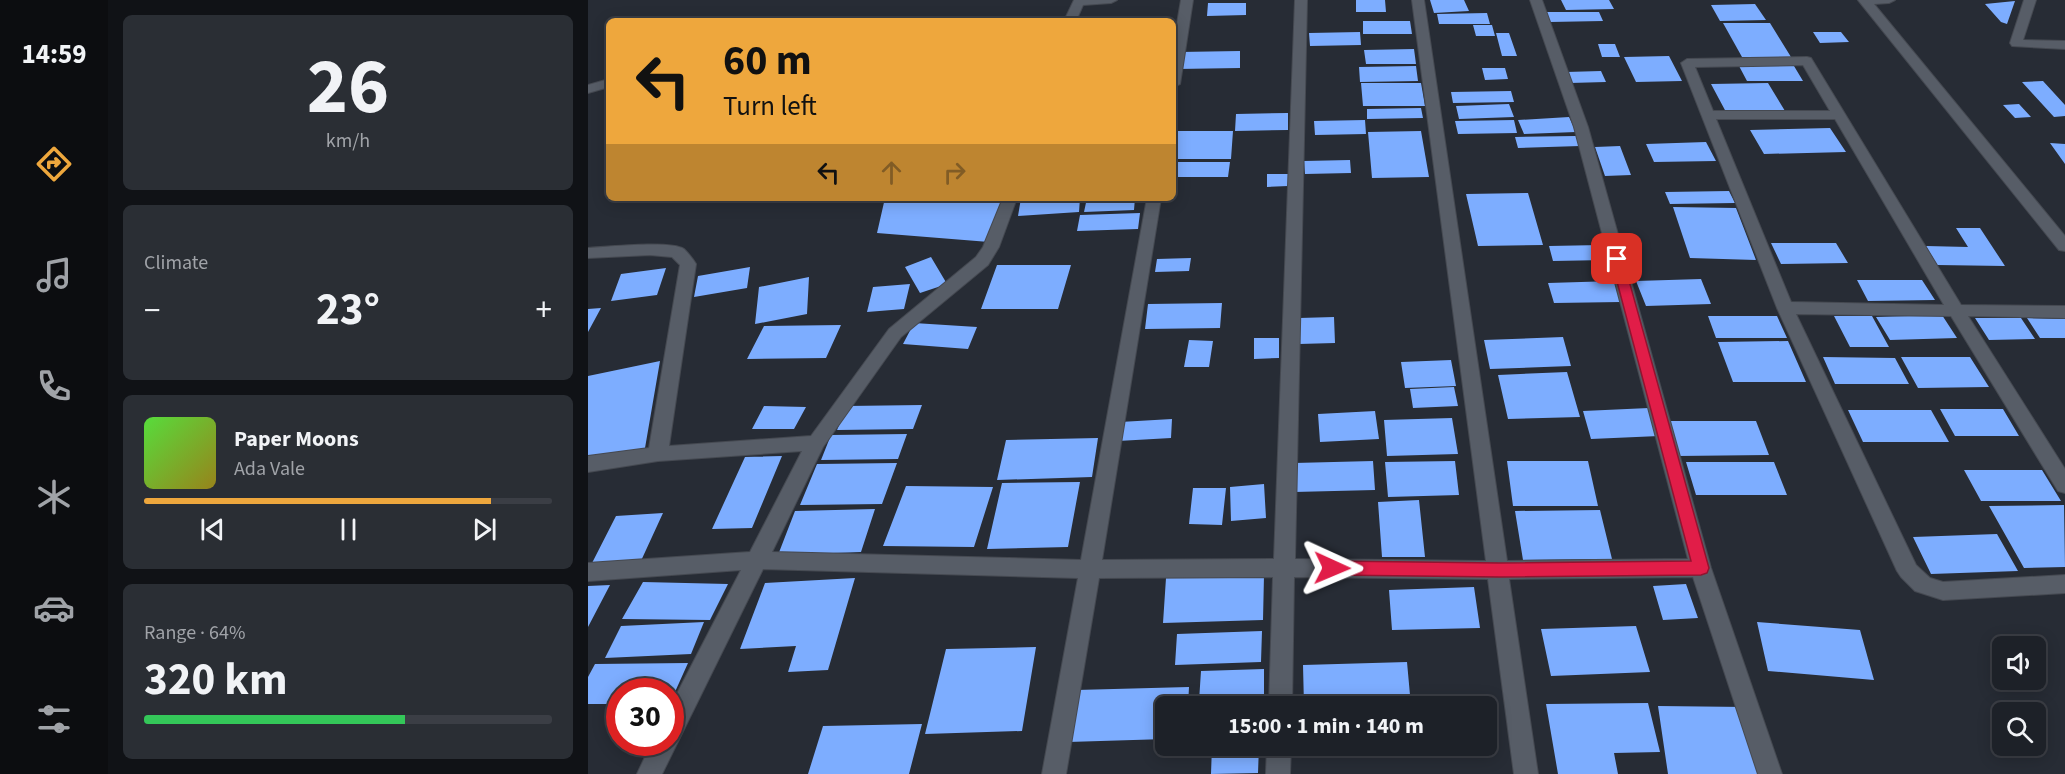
<!DOCTYPE html>
<html lang="en">
<head>
<meta charset="utf-8">
<style>
  :root { --surface:#1d2128; --page:#2a2e34; --text:#f1f3f6; --muted:#a0a3a8; --line:#3b3e45; --accent:#eea73d }
  body { margin:0; font-family:"Source Sans 3",sans-serif; background:var(--page); color:var(--text); height:100vh; display:flex; flex-direction:column; font-size:22px; white-space:nowrap }
  * { box-sizing:border-box; margin:0 }
  p { font-size:20px; color:var(--muted) }
  .icon { flex:none; width:33px; height:33px; fill:none; stroke:currentColor; stroke-width:2; stroke-linecap:round; stroke-linejoin:round }
  .map { position:relative; flex:1; overflow:hidden }
  .panel { display:flex; flex-direction:column; gap:15px; padding:15px; background:#101216; width:480px }
  .panel>* { flex:none }
  .top-card { position:absolute; left:18px; top:18px; width:570px; height:183px; border-radius:9px; box-shadow:0 3px 15px #0003,0 0 0 2px var(--line); background:#eea73d; color:#111; overflow:hidden }
  .buttons { position:absolute; left:1404px; top:636px; display:grid; gap:12px }
  .buttons a { display:grid; place-items:center; width:54px; height:54px; border-radius:9px; background:var(--surface); box-shadow:0 3px 15px #0003,0 0 0 2px var(--line); font-size:30px }
  .speed { position:absolute; left:18px; top:678px; display:flex; gap:12px; font-size:30px; font-weight:700; text-align:center }
  .speed>* { display:grid; place-content:center; width:78px; height:78px; border-radius:50%; background:var(--surface); box-shadow:0 3px 15px #0003,0 0 0 2px var(--line); line-height:1 }
  .speed .limit { border:9px solid #d22; background:#fff; color:#111 }
  .pin { position:absolute; display:grid; place-items:center; width:51px; height:51px; color:#fff; margin:-26px; border-radius:12px; box-shadow:0 3px 9px #0006 }
  .me { position:absolute; width:66px; margin:-33px; rotate:91deg; stroke-linejoin:round; filter:drop-shadow(0 0 4px #0008) }
  .turn { display:flex; align-items:center; gap:21px; height:126px; padding:0 18px; font-size:27px }
  .turn .icon { width:78px; height:78px; stroke-width:2.5 }
  .turn b { display:block; font-size:42px; line-height:51px }
  .lanes { display:flex; align-items:center; height:57px; padding:0 18px; background:#0003; justify-content:center; gap:30px; direction:ltr }
  .lanes .off { opacity:.35 }
  .big { font-size:45px; font-weight:700; line-height:1.1 }
  .panel .card { flex:1; display:flex; flex-direction:column; justify-content:center; gap:9px; min-width:0; padding:0 21px; border-radius:9px; background:var(--page) }
  .panel .dial { align-items:center; gap:0 }
  .dial b { font-size:78px; line-height:1 }
  .song { display:flex; align-items:center; gap:18px }
  .cover { width:72px; height:72px; border-radius:9px; background:linear-gradient(135deg,hsl(110 70% 55%),hsl(50 70% 35%)) }
  .played { height:6px; border-radius:3px; background:linear-gradient(90deg,var(--accent) 85%,var(--line) 85%) }
  .keys { display:flex; justify-content:space-around; direction:ltr }
  .heat { display:flex; justify-content:space-between; align-items:center; font-size:33px; direction:ltr }
  .charge { height:9px; border-radius:4px; background:linear-gradient(90deg,#34c759 64%,var(--line) 0) }
  .trip { position:absolute; left:567px; top:696px; width:342px; height:60px; border-radius:9px; background:var(--surface); box-shadow:0 3px 15px #0003,0 0 0 2px var(--line); font-weight:700; line-height:60px; text-align:center }
  main { display:flex; flex:1; min-height:0 }
  .tab-bar { display:flex; flex-direction:column; width:108px; justify-content:space-around; align-items:center; background:#0c0d10; color:var(--muted) }
  .tab-bar .icon { width:42px; height:42px }
  .tab-bar .selected { color:var(--accent) }
  .tab-bar b { font-size:27px; color:var(--text) }
  .map>svg:first-child { display:block }
  .building { fill:#7dadff }
  .lines { fill:none; stroke-linecap:round; stroke-linejoin:round }
  .minor-casing { stroke:#454951; stroke-width:2 }
  .minor { fill:#575d67; fill-rule:evenodd }
  .route { fill:#e11d48; stroke:#92132f; stroke-width:1.5 }
</style>
</head>
<body>
<main>
<nav class="tab-bar">
<b>14:59</b>
<svg class="icon selected" aria-label="directions" viewBox="0 0 24 24"><path d="M12 3l9 9-9 9-9-9zM9 14v-3h6M13 9l2 2-2 2"/></svg>
<svg class="icon" aria-label="music" viewBox="0 0 24 24"><path d="M9 18V5l10-2v13"/><circle cx="6" cy="18" r="3"/><circle cx="16" cy="16" r="3"/></svg>
<svg class="icon" aria-label="phone" viewBox="0 0 24 24"><path d="M5 4h4l2 5-3 2q2 4 5 5l2-3 5 2v4C11 20 4 13 5 4z"/></svg>
<svg class="icon" aria-label="climate" viewBox="0 0 24 24"><path d="M12 3v18M4 7l16 10M4 17L20 7"/></svg>
<svg class="icon" aria-label="car" viewBox="0 0 24 24"><path d="M5 17H2v-5l4-1 3-4h7l3 4 3 1v5h-3M9 17h6M6 11h13"/><circle cx="7" cy="17" r="2"/><circle cx="17" cy="17" r="2"/></svg>
<svg class="icon" aria-label="filters" viewBox="0 0 24 24"><path d="M4 7h16M4 17h16"/><circle cx="9" cy="7" r="2"/><circle cx="15" cy="17" r="2"/></svg>
</nav>
<section class="panel">
<div class="card dial"><b>26</b><p>km/h</p></div>
<div class="card"><p>Climate</p>
<div class="heat"><a>−</a><b class="big">23°</b><a>+</a></div>
</div>
<div class="card">
<div class="song"><i class="cover"></i><div><b>Paper Moons</b><p>Ada Vale</p></div></div>
<div class="played"></div>
<div class="keys"><svg class="icon" aria-label="previous" viewBox="0 0 24 24"><path d="M18 5L8 12l10 7zM5 5v14"/></svg><svg class="icon" aria-label="pause" viewBox="0 0 24 24"><path d="M8 5v14M16 5v14"/></svg><svg class="icon" aria-label="next" viewBox="0 0 24 24"><path d="M6 5l10 7-10 7zM19 5v14"/></svg></div>
</div>
<div class="card"><p>Range · 64%</p><b class="big">320 km</b><div class="charge"></div></div>
</section>
<div class="map">
<svg width="1477" height="774" viewBox="0 0 1477 774">
  <rect width="100%" height="100%" fill="#272c35"/>
  <path class="building" d="M 768,0 L 797,0 L 798,12 L 768,12 Z
    M 842,0 L 876,0 L 881,11 L 846,13 Z
    M 973,0 L 1021,0 L 1026,9 L 978,10 Z
    M 1427,1 L 1419,24 L 1413,22 L 1397,4 Z
    M 620,3 L 658,3 L 658,15 L 619,16 Z
    M 1167,4 L 1178,20 L 1132,21 L 1123,5 Z
    M 958,12 L 1011,12 L 1015,21 L 962,22 Z
    M 899,13 L 902,24 L 851,24 L 849,14 Z
    M 775,21 L 822,21 L 824,34 L 775,34 Z
    M 1135,23 L 1182,23 L 1203,57 L 1154,57 Z
    M 885,25 L 904,25 L 907,36 L 888,36 Z
    M 772,32 L 773,45 L 722,46 L 721,33 Z
    M 1225,32 L 1253,32 L 1261,42 L 1232,43 Z
    M 908,33 L 921,33 L 929,56 L 914,56 Z
    M 1010,44 L 1027,44 L 1032,57 L 1014,57 Z
    M 826,49 L 828,64 L 778,64 L 776,50 Z
    M 652,51 L 652,68 L 589,69 L 591,52 Z
    M 1081,56 L 1094,81 L 1048,82 L 1036,57 Z
    M 828,66 L 830,81 L 772,82 L 771,67 Z
    M 1151,66 L 1206,66 L 1215,81 L 1159,81 Z
    M 894,68 L 917,68 L 920,79 L 897,80 Z
    M 1013,71 L 1018,82 L 982,83 L 978,72 Z
    M 1455,81 L 1477,105 L 1477,116 L 1466,117 L 1434,82 Z
    M 773,83 L 833,83 L 837,106 L 775,106 Z
    M 1180,83 L 1197,111 L 1138,112 L 1123,84 Z
    M 923,91 L 926,102 L 865,103 L 863,92 Z
    M 921,104 L 926,117 L 871,119 L 868,106 Z
    M 1431,104 L 1443,117 L 1427,118 L 1415,105 Z
    M 833,108 L 835,118 L 779,119 L 779,109 Z
    M 700,113 L 700,130 L 647,131 L 648,114 Z
    M 981,117 L 988,132 L 936,134 L 930,120 Z
    M 777,120 L 778,134 L 727,135 L 726,121 Z
    M 926,120 L 929,133 L 870,134 L 867,121 Z
    M 1242,128 L 1258,152 L 1176,154 L 1162,130 Z
    M 588,131 L 645,131 L 643,159 L 585,159 Z
    M 833,131 L 841,177 L 784,178 L 780,132 Z
    M 988,136 L 992,146 L 930,148 L 927,137 Z
    M 1118,142 L 1128,161 L 1066,162 L 1058,144 Z
    M 1462,143 L 1477,144 L 1477,164 Z
    M 1032,146 L 1043,175 L 1017,176 L 1007,147 Z
    M 762,160 L 763,173 L 717,174 L 716,161 Z
    M 585,162 L 642,162 L 640,177 L 585,177 Z
    M 679,174 L 700,174 L 700,186 L 679,187 Z
    M 1141,191 L 1147,203 L 1082,204 L 1077,192 Z
    M 940,193 L 955,245 L 890,246 L 878,194 Z
    M 297,198 L 417,198 L 401,242 L 289,233 Z
    M 433,198 L 492,198 L 491,212 L 430,216 Z
    M 499,198 L 547,198 L 546,210 L 496,212 Z
    M 1085,207 L 1148,208 L 1168,260 L 1102,258 Z
    M 552,213 L 550,229 L 489,231 L 492,215 Z
    M 1368,228 L 1392,228 L 1417,266 L 1349,265 L 1338,246 L 1380,247 Z
    M 1183,243 L 1248,243 L 1260,263 L 1193,264 Z
    M 1013,245 L 1018,260 L 965,261 L 961,246 Z
    M 343,257 L 359,284 L 332,293 L 317,267 Z
    M 603,258 L 601,271 L 567,272 L 569,259 Z
    M 409,265 L 483,265 L 470,309 L 393,309 Z
    M 162,267 L 159,288 L 106,297 L 110,276 Z
    M 78,268 L 69,295 L 23,301 L 33,274 Z
    M 221,277 L 219,314 L 167,324 L 171,287 Z
    M 1113,279 L 1123,304 L 1058,306 L 1048,281 Z
    M 1269,280 L 1334,280 L 1347,300 L 1280,301 Z
    M 1026,281 L 1033,302 L 966,303 L 960,283 Z
    M 322,284 L 316,309 L 279,312 L 285,287 Z
    M 634,303 L 632,328 L 557,329 L 560,304 Z
    M 13,308 L 0,332 L 0,309 Z
    M 1354,315 L 1369,338 L 1302,340 L 1288,317 Z
    M 1120,316 L 1189,316 L 1199,338 L 1128,338 Z
    M 1246,316 L 1284,316 L 1301,347 L 1262,347 Z
    M 746,317 L 747,343 L 711,344 L 711,318 Z
    M 1387,318 L 1433,318 L 1447,339 L 1401,340 Z
    M 1439,318 L 1477,319 L 1477,338 L 1452,338 Z
    M 326,323 L 389,327 L 380,349 L 315,344 Z
    M 253,325 L 238,358 L 159,359 L 176,326 Z
    M 975,337 L 983,366 L 902,369 L 896,340 Z
    M 666,338 L 691,338 L 691,358 L 666,359 Z
    M 601,340 L 625,341 L 621,367 L 596,367 Z
    M 1200,341 L 1218,382 L 1145,382 L 1130,342 Z
    M 1235,357 L 1307,358 L 1321,384 L 1247,384 Z
    M 1313,357 L 1382,357 L 1401,387 L 1330,388 Z
    M 863,360 L 868,386 L 817,388 L 813,362 Z
    M 72,361 L 57,448 L 0,460 L 0,376 Z
    M 979,372 L 992,417 L 920,419 L 910,375 Z
    M 866,387 L 870,406 L 825,408 L 822,389 Z
    M 334,405 L 325,429 L 249,430 L 259,406 Z
    M 176,406 L 218,407 L 206,429 L 164,429 Z
    M 1061,408 L 1071,436 L 1003,439 L 995,411 Z
    M 1352,409 L 1415,409 L 1431,436 L 1367,436 Z
    M 1260,410 L 1343,410 L 1361,442 L 1275,442 Z
    M 787,411 L 791,439 L 732,442 L 730,414 Z
    M 864,418 L 870,454 L 799,456 L 796,420 Z
    M 584,419 L 583,438 L 530,441 L 532,422 Z
    M 1078,421 L 1168,421 L 1181,455 L 1089,456 Z
    M 319,434 L 310,459 L 233,460 L 243,435 Z
    M 510,438 L 504,477 L 409,480 L 418,440 Z
    M 194,456 L 164,528 L 124,529 L 157,457 Z
    M 785,461 L 787,490 L 706,492 L 706,463 Z
    M 867,461 L 871,495 L 800,497 L 797,462 Z
    M 919,461 L 1000,461 L 1010,506 L 925,506 Z
    M 1098,462 L 1186,462 L 1199,495 L 1108,495 Z
    M 309,463 L 294,504 L 212,505 L 229,464 Z
    M 1376,470 L 1454,470 L 1473,501 L 1393,501 Z
    M 492,482 L 480,547 L 399,549 L 414,483 Z
    M 676,484 L 678,518 L 643,521 L 642,487 Z
    M 318,486 L 405,487 L 386,547 L 295,546 Z
    M 605,488 L 638,488 L 634,525 L 601,524 Z
    M 831,500 L 837,557 L 794,557 L 790,502 Z
    M 1476,505 L 1477,567 L 1436,568 L 1401,506 Z
    M 287,509 L 273,552 L 190,555 L 207,511 Z
    M 1012,510 L 1024,559 L 935,560 L 927,511 Z
    M 75,513 L 52,563 L 3,565 L 28,516 Z
    M 1409,534 L 1430,571 L 1343,574 L 1325,537 Z
    M 676,575 L 675,620 L 575,623 L 578,578 Z
    M 267,578 L 240,670 L 200,672 L 208,646 L 152,649 L 177,583 Z
    M 55,582 L 140,584 L 122,620 L 34,619 Z
    M 1098,584 L 1110,618 L 1075,620 L 1065,586 Z
    M 22,585 L 0,627 L 0,586 Z
    M 886,587 L 892,628 L 804,630 L 801,590 Z
    M 116,622 L 103,654 L 17,658 L 33,626 Z
    M 1169,622 L 1272,630 L 1286,680 L 1180,671 Z
    M 1048,626 L 1062,672 L 963,676 L 953,629 Z
    M 674,631 L 673,662 L 587,665 L 589,634 Z
    M 448,647 L 434,731 L 337,734 L 358,649 Z
    M 819,662 L 823,706 L 716,706 L 715,665 Z
    M 100,663 L 82,703 L 82,692 L 32,692 L 32,704 L 0,704 L 0,677 L 7,664 Z
    M 676,669 L 676,698 L 611,701 L 613,671 Z
    M 601,687 L 600,706 L 578,706 L 578,739 L 480,742 L 488,690 Z
    M 1060,703 L 1072,752 L 1026,753 L 1030,774 L 970,774 L 958,704 Z
    M 1070,706 L 1158,707 L 1176,774 L 1080,774 Z
    M 334,724 L 321,774 L 220,774 L 235,726 Z
    M 624,746 L 671,746 L 670,773 L 623,774 Z"/>
  <g class="lines">
    <g class="minor-casing">
      <path id="minor" d="M 486,0 L 529,0 L 523,3 L 495,5 L 488,21 L 476,21 Z
        M 593,0 L 605,0 L 592,84 L 585,88 L 585,47 Z
        M 707,0 L 719,0 L 707,559 L 898,561 L 824,0 L 836,0 L 919,561 L 1100,559 L 986,127 L 942,0 L 954,0 L 1000,127 L 1123,568 L 1194,774 L 1170,774 L 1105,577 L 921,579 L 950,774 L 926,774 L 900,579 L 706,577 L 704,706 L 681,706 L 685,577 L 511,578 L 478,774 L 454,774 L 490,578 L 175,569 L 74,774 L 49,774 L 64,742 L 82,742 L 82,707 L 153,570 L 0,581 L 0,563 L 162,552 L 214,451 L 70,461 L 0,472 L 0,456 L 61,448 L 92,265 L 84,257 L 62,255 L 0,258 L 0,248 C 18,247 83,240 96,249 C 100,253 105,259 108,264 L 81,446 L 223,436 L 301,329 L 388,257 L 395,247 L 415,198 L 429,198 L 411,247 L 400,265 L 313,337 L 235,447 L 184,552 L 493,560 L 559,198 L 573,198 L 514,560 L 686,559 Z
        M 1270,0 L 1307,0 L 1301,3 L 1286,4 L 1477,236 L 1477,251 L 1471,250 Z
        M 1436,0 L 1448,0 L 1435,40 L 1477,41 L 1477,49 L 1424,46 L 1422,43 Z
        M 1219,57 L 1223,58 L 1373,305 L 1477,306 L 1477,318 L 1380,316 L 1477,469 L 1477,493 L 1470,491 L 1363,316 L 1208,314 L 1328,565 L 1342,578 L 1355,582 L 1477,575 L 1477,593 L 1355,600 L 1327,591 L 1313,577 L 1309,571 L 1189,308 L 1093,63 L 1099,59 ZM 1215,65 L 1242,111 L 1125,111 L 1107,67 ZM 1128,119 L 1247,119 L 1356,305 L 1203,302 Z
        M 21,79 L 21,87 L 0,93 L 0,85 Z
        M 679,746 L 703,746 L 702,774 L 678,774 Z"/>
    </g>
    <use href="#minor" class="minor"/>
  </g>
  <path class="route" d="M 1029,255 L 1035,259 L 1121,568 L 1119,573 L 1113,575 L 911,577 L 744,575 L 739,573 L 736,568 L 739,563 L 744,561 L 911,563 L 1103,561 L 1023,259 Z"/>
</svg>
<div class="buttons">
<a><svg class="icon" aria-label="sound" viewBox="0 0 24 24"><path d="M4 9h4l5-4v14l-5-4H4zM17 9q2 3 0 6"/></svg></a>
<a><svg class="icon" aria-label="search" viewBox="0 0 24 24"><circle cx="10" cy="10" r="6"/><path d="M15 15l6 6"/></svg></a>
</div>
<div class="speed"><div class="limit">30</div></div>
<div class="pin" style="left:1029px;top:259px;background:#d93025"><svg class="icon" aria-label="arrive" viewBox="0 0 24 24"><path d="M6 21V4h12l-3 4 3 4H6"/></svg></div>
<svg class="me" style="left:744px;top:568px" viewBox="-20 -20 40 40"><path d="M0-17L14 15 0 8-14 15z" fill="#e11d48" stroke="#fff" stroke-width="4"/></svg>
<div class="trip">15:00 · 1 min · 140 m</div>
<div class="top-card">
<div class="turn"><svg class="icon" aria-label="left" viewBox="0 0 24 24"><path d="M17 20v-9H6M10 6l-5 5 5 5"/></svg><div><b>60 m</b>Turn left</div></div>
<div class="lanes"><svg class="icon" aria-label="left" viewBox="0 0 24 24"><path d="M17 20v-9H6M10 6l-5 5 5 5"/></svg><svg class="icon off" aria-label="ahead" viewBox="0 0 24 24"><path d="M12 20V5M6 11l6-6 6 6"/></svg><svg class="icon off" aria-label="right" viewBox="0 0 24 24"><path d="M7 20v-9h11M14 6l5 5-5 5"/></svg></div>
</div>
</div>
</main>
</body>
</html>
